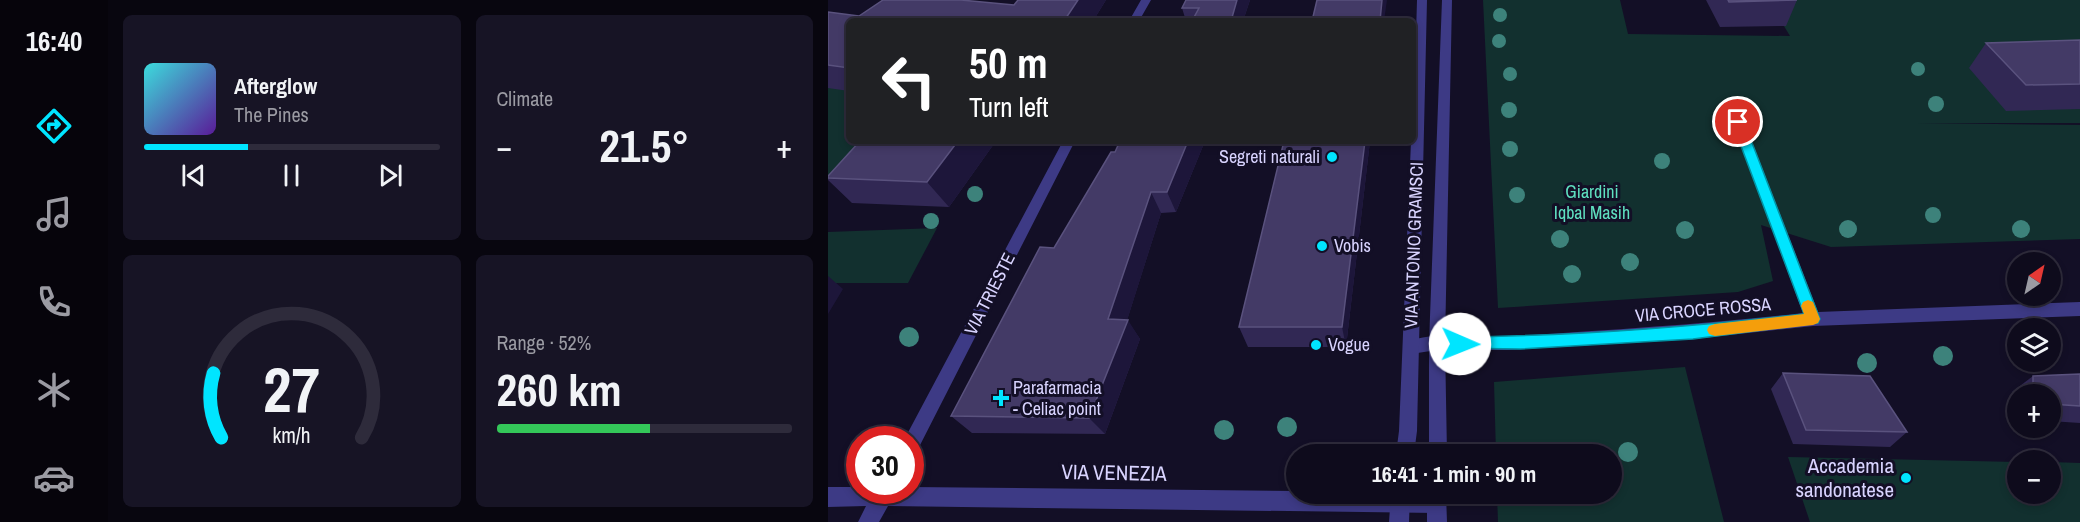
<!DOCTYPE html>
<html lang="en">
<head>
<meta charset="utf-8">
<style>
  :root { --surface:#0e0b1c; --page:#171425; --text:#f1f3f6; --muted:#9b9ba3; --line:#2e2b3b; --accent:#00e5ff }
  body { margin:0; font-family:"Archivo Narrow",sans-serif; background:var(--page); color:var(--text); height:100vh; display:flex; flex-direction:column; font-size:22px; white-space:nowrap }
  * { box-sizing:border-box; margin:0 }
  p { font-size:20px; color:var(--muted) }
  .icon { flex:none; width:33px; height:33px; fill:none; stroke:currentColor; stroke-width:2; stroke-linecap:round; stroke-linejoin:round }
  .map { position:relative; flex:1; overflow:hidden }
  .panel { display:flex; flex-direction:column; gap:15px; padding:15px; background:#08060f; width:720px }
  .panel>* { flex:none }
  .top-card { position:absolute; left:18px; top:18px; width:570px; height:126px; border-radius:9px; box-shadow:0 3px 9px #0003,0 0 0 2px var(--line); background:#202124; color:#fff; overflow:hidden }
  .needle { width:39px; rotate:34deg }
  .buttons { position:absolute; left:1179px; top:252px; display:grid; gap:12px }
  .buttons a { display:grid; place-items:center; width:54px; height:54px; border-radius:50%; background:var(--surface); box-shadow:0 3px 9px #0003,0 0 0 2px var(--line); font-size:30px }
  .speed { position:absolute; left:18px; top:426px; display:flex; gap:12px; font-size:30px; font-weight:700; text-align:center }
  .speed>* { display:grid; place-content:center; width:78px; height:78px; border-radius:50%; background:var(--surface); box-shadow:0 3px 9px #0003,0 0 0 2px var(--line); line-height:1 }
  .speed .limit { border:9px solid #d22; background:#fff; color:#111 }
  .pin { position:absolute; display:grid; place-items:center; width:51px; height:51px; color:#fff; margin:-26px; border:3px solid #fff; border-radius:50%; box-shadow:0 2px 6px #0007 }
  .me { position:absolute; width:66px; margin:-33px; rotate:91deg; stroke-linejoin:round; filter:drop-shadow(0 0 4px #0008) }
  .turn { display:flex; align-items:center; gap:21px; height:126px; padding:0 24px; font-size:27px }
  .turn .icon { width:78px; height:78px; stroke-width:2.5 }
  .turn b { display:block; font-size:42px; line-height:51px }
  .big { font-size:45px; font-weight:700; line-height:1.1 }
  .panel .card { flex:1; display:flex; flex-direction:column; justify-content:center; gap:9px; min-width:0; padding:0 21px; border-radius:9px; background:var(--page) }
  .panel .dial { align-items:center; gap:0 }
  .dial svg { height:156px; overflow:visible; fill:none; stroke:var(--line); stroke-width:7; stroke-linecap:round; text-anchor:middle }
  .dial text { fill:var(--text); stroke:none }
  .song { display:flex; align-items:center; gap:18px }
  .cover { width:72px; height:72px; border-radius:9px; background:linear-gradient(135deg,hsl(180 70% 55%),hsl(270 70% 35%)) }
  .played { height:6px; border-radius:3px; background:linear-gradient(90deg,var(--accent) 35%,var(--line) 35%) }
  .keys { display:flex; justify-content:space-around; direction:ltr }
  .heat { display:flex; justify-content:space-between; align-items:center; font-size:33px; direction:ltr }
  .charge { height:9px; border-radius:4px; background:linear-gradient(90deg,#34c759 52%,var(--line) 0) }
  .panel .tiles { flex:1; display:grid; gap:15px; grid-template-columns:repeat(2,1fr) }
  .trip { position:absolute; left:458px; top:444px; width:336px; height:60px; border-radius:30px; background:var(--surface); box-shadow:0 3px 9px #0003,0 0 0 2px var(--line); font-weight:700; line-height:60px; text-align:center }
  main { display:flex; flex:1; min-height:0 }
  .dock { display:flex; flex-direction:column; width:108px; justify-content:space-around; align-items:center; background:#06040b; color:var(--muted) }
  .dock .icon { width:42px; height:42px }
  .dock .current { color:var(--accent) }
  .dock b { font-size:27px; color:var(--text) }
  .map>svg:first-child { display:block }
  .green { fill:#12302f }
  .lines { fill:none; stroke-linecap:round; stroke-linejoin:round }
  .minor { fill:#3d3a85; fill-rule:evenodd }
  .tertiary { fill:#3d3a85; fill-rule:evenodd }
  .tree { fill:#3d827b }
  .wall { fill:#312854 }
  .shaded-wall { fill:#1d163a }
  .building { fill:#433a66; stroke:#5a527e; stroke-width:1.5 }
  .route { fill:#00e5ff; stroke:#0095a6; stroke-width:1.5 }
  .slow { fill:#f59e0b }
  .poi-dot { fill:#00e5ff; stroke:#130f26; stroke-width:2 }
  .labels { text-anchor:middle; stroke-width:6; stroke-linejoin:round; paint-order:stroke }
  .poi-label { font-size:18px; fill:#d9d4ff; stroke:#130f26; text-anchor:start }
  .park-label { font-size:18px; fill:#5fe0c0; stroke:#130f26 }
  .street-label { font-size:18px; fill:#d9d4ff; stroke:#130f26 }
  .near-poi-label { font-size:21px; fill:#d9d4ff; stroke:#130f26; text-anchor:end }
  .near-street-label { font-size:21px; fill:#d9d4ff; stroke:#130f26 }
</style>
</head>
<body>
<main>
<nav class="dock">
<b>16:40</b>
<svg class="icon current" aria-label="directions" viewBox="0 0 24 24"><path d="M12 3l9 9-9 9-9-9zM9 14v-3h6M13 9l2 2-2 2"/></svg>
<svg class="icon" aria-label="music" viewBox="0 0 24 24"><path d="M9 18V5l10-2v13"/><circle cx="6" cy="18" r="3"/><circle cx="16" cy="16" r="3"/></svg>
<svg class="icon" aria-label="phone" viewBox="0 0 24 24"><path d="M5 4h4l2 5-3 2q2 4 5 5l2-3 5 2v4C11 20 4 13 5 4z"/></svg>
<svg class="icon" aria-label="climate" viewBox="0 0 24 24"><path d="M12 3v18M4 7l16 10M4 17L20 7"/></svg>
<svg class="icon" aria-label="car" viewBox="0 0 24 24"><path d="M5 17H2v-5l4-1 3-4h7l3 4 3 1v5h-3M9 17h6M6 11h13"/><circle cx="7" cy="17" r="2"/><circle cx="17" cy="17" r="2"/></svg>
</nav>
<section class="panel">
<div class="tiles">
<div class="card">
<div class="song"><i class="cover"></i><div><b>Afterglow</b><p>The Pines</p></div></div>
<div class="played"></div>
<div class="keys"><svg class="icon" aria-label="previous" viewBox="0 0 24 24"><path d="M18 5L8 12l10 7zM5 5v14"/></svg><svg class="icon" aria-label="pause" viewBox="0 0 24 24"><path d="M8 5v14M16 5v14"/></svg><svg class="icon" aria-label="next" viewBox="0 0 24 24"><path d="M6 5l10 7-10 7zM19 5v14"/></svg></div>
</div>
<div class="card"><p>Climate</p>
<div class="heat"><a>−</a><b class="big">21.5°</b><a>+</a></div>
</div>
<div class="card dial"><svg viewBox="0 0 100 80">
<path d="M14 69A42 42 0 1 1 86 69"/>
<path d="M14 69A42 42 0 0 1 10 36" stroke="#00e5ff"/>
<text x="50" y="56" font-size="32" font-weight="700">27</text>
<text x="50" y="72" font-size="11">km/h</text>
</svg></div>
<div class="card"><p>Range · 52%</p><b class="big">260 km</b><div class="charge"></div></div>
</div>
</section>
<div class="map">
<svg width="1252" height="522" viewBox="0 0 1252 522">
  <rect width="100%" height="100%" fill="#130f26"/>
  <path class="green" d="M 655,0 L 792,0 L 800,34 L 962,36 L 940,0 L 1252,0 L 1252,123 L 1090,123 L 1252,125 L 1252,239 L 1003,247 L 933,225 L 945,281 L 910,292 L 670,308 Z
    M 0,20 L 167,21 L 21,21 L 21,141 L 32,141 L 0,179 Z
    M 109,228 L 80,283 L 0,283 L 0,232 Z
    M 857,367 L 896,522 L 670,522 L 669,494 L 783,494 L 783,454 L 668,454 L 666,382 Z
    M 960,457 L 1189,462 L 1190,494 L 1222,494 L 1223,462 L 1252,463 L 1252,522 L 982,522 Z"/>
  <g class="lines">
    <path class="minor" d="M 313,0 L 323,0 L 311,21 L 301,21 Z
      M 910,117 L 916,121 L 990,312 L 1252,302 L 1252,316 L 985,326 L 865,339 L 679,350 L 609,350 L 583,354 L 577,352 L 575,347 L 577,342 C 611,330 651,338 687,336 C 783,330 879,324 975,313 L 904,121 Z
      M 235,141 L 247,141 L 88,453 L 82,455 L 82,440 L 76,440 Z
      M 0,487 L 32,487 L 32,490 L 82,490 L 82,487 L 468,491 L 468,494 L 609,494 L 616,496 L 619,503 L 616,510 L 609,513 L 60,506 L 51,522 L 30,522 L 38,506 L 0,507 Z"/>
    <path class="tertiary" d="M 589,0 L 599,0 L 589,431 L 586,454 L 568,454 L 571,431 L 583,141 L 585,141 Z
      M 614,0 L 624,0 L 617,343 L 619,454 L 601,454 L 601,343 Z
      M 563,494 L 582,494 L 581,522 L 561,522 Z
      M 599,494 L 618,494 L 619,522 L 599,522 Z"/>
  </g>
  <g class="tree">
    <circle cx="672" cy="15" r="7"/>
    <circle cx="671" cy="41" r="7"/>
    <circle cx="1090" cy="69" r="7"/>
    <circle cx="682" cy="74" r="7"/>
    <circle cx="1108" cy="104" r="8"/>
    <circle cx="681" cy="110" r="8"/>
    <circle cx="682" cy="149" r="8"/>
    <circle cx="834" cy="161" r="8"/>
    <circle cx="775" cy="193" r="8"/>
    <circle cx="147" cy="194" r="8"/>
    <circle cx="689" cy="195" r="8"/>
    <circle cx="1105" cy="215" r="8"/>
    <circle cx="103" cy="221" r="8"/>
    <circle cx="1020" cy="229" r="9"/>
    <circle cx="1193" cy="229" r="9"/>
    <circle cx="857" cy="230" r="9"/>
    <circle cx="732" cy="239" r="9"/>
    <circle cx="802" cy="262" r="9"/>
    <circle cx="744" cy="274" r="9"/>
    <circle cx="81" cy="337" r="10"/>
    <circle cx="1115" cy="356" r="10"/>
    <circle cx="1039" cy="363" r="10"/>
    <circle cx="459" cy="427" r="10"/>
    <circle cx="396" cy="430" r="10"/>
    <circle cx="800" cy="452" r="10"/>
  </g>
  <path class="wall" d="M 278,0 L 265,21 L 21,21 L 21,91 L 0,88 L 0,12 L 31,16 Z
    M 422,0 L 415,21 L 358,21 L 354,8 Z
    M 878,0 L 969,0 L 958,26 L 892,27 Z
    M 1252,40 L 1252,109 L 1178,111 L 1141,68 L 1158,43 Z
    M 168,141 L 121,207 L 24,203 L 0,180 L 0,176 Z
    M 292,141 L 377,141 L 348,212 L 333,213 L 299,320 L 312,339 L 277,434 L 144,433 L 123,416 L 226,248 L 287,152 Z
    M 542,141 L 518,347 L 420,347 L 411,327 Z
    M 955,373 L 1079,432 L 1062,447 L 965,444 L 943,389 Z
    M 1252,374 L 1252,423 L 1222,421 L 1222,394 L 1190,394 L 1190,418 L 1184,418 L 1184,392 L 1205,376 Z"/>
  <path class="shaded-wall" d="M 250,0 L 278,0 L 265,21 L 236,21 Z
    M 409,0 L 422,0 L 415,21 L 403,21 Z
    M 554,0 L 559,0 L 556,21 L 552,21 Z
    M 130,141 L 168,141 L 121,207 L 99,182 Z
    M 360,141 L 377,141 L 348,212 L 339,192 Z
    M 537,141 L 542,141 L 518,347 L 514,327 Z
    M 323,192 L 333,213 L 297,327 L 300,320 L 312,339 L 277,434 L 261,418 L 280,319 Z
    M 0,276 L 15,289 L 0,314 Z"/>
  <path class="building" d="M 55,0 L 133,0 L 186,5 L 190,0 L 250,0 L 236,21 L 21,21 L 21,68 L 0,65 L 0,12 L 31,16 Z
    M 358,0 L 409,0 L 403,21 L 364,21 L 371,8 L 354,8 Z
    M 489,0 L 554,0 L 552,21 L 484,21 Z
    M 900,0 L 969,0 L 901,2 Z
    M 1252,40 L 1252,84 L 1198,85 L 1158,43 Z
    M 32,141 L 130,141 L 99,182 L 0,178 L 0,176 Z
    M 292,141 L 360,141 L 339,192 L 323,192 L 280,319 L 300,320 L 261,418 L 123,416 L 212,247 L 226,248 L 283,152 L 287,152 Z
    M 456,141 L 537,141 L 514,327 L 411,327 Z
    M 955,373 L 1042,376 L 1079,432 L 978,430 Z
    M 1252,374 L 1252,406 L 1222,404 L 1222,394 L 1205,394 L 1205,376 Z"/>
  <path class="route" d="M 910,118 L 916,122 L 992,319 L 990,323 L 865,339 L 692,349 L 627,348 L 625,344 L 627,339 L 632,337 C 747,336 861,327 976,314 L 904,122 Z"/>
  <path class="slow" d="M 980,300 L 985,302 L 992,319 L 990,323 L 985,325 L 887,336 L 881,334 L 879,330 L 881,326 L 887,324 L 976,314 L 973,306 L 975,302 Z"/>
  <g class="poi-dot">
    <circle cx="504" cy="157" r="6"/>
    <circle cx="494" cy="246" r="6"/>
    <circle cx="488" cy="345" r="6"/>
    <path d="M170 389h6v6h6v6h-6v6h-6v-6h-6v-6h6z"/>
    <circle cx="1078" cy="478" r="6"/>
  </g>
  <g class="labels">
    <g class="poi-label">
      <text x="492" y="163" text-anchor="end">Segreti naturali</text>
      <text x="506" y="252">Vobis</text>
      <text x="500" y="351">Vogue</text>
      <text x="185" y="394">Parafarmacia<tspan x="185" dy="21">- Celiac point</tspan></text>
    </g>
    <g class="park-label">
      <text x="764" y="198">Giardini<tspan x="764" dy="21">Iqbal Masih</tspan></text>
    </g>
    <g class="street-label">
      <text transform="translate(586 245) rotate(-88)" y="6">VIA ANTONIO GRAMSCI</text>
      <text transform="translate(162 294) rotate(-63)" y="6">VIA TRIESTE</text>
      <text transform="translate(875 310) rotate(-5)" y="6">VIA CROCE ROSSA</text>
    </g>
    <g class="near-poi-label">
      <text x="1066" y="473">Accademia<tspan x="1066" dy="24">sandonatese</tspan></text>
    </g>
    <g class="near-street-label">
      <text transform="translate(286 473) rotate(1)" y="7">VIA VENEZIA</text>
    </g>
  </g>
</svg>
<div class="buttons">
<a><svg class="needle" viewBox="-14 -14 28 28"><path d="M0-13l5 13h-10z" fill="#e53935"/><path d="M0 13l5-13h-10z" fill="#9b9ba3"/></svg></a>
<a><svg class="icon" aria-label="layers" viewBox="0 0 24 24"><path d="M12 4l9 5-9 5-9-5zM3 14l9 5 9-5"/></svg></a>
<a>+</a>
<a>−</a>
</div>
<div class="speed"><div class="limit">30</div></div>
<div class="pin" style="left:910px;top:122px;background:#d93025"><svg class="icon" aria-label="arrive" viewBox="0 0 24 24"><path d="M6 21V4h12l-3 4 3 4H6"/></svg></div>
<svg class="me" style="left:632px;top:344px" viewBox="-20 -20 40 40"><circle r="19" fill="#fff"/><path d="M0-13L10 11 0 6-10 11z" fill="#00e5ff"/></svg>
<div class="trip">16:41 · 1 min · 90 m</div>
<div class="top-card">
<div class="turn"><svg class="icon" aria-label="left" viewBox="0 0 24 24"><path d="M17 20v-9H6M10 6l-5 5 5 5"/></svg><div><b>50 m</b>Turn left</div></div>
</div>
</div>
</main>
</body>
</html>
